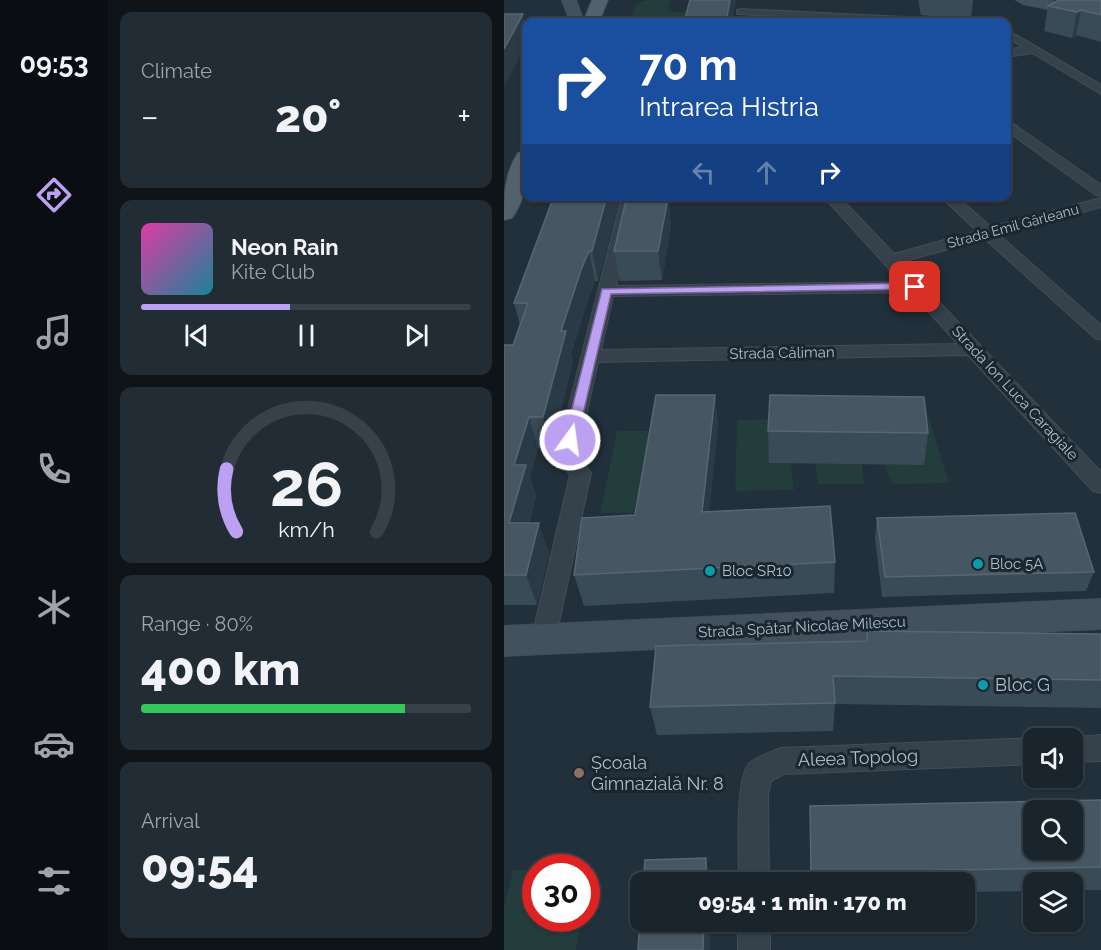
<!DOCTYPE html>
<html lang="en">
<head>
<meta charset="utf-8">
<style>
  :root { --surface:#19242c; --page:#222c34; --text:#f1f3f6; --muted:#9fa4a9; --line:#374148; --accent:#bca0f2 }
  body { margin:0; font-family:Raleway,sans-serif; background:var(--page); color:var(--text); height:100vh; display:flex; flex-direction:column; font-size:22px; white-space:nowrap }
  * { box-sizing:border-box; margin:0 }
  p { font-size:20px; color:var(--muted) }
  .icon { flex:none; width:33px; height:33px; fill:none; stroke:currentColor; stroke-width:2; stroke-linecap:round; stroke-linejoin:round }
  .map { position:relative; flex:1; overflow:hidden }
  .drawer { display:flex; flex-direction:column; gap:12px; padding:12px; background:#0e1418; width:396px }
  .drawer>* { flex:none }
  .banner { position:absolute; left:18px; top:18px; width:489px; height:183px; border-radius:12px; box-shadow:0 2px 4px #0004,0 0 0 2px var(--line); background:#1a4fa0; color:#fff; overflow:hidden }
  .buttons { position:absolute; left:519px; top:728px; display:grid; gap:12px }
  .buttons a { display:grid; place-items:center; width:60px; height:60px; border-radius:12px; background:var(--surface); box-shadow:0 2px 4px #0004,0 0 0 2px var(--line); font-size:30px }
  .speed { position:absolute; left:18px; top:854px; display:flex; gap:12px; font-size:30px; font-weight:700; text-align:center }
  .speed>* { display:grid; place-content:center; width:78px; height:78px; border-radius:50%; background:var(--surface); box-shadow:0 2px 4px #0004,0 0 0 2px var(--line); line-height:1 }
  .speed .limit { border:9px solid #d22; background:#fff; color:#111 }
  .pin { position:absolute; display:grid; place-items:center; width:51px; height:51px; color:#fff; margin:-26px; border-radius:12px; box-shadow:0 3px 9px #0006 }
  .me { position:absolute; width:66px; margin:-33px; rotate:14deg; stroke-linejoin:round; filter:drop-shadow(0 0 4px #0008) }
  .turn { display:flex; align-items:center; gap:21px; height:126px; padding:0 18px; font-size:27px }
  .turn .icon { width:78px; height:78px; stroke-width:2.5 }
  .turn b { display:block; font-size:42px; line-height:51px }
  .lanes { display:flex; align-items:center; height:57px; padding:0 18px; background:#0003; justify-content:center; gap:30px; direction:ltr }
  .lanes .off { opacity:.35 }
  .big { font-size:45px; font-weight:800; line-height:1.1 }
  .drawer .tile { flex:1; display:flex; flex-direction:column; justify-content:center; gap:9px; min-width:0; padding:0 21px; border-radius:12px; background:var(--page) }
  .drawer .dial { align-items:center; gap:0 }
  .dial svg { height:156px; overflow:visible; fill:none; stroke:var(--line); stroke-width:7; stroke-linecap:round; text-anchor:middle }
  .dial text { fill:var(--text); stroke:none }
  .song { display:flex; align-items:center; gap:18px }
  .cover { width:72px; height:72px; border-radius:9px; background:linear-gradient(135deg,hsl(320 70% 55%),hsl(190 70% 35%)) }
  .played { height:6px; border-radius:3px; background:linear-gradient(90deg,var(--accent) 45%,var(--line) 45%) }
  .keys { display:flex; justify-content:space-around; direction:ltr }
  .heat { display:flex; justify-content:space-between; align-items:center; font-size:33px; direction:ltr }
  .charge { height:9px; border-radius:4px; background:linear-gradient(90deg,#34c759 80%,var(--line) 0) }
  .trip { position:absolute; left:126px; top:872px; width:345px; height:60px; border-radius:12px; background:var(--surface); box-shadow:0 2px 4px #0004,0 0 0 2px var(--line); font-weight:800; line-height:60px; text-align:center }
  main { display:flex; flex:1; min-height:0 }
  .tab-bar { display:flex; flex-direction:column; width:108px; justify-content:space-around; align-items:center; background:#0a0e12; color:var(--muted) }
  .tab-bar .icon { width:42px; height:42px }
  .tab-bar .current { color:var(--accent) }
  .tab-bar b { font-size:27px; color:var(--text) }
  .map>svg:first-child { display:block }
  .green { fill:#233c3c }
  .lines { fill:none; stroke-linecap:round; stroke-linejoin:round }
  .street-casing { stroke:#414d57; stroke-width:2 }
  .secondary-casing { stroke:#414d57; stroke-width:2 }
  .primary-casing { stroke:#414d57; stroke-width:2 }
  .street { fill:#35424b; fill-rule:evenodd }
  .secondary { fill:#43515f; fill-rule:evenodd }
  .primary { fill:#53616c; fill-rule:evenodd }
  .wall { fill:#394b57 }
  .shaded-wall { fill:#2a3b47 }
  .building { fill:#465763; stroke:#566773; stroke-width:1.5; fill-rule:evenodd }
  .route { fill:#bca0f2; stroke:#7a689d; stroke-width:1.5 }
  .culture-dot { fill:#0f9aa8; stroke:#1a2630; stroke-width:2 }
  .education-dot { fill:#8d6e63; stroke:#1a2630; stroke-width:2 }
  .labels { text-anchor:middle; stroke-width:6; stroke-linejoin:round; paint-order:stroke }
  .far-street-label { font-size:14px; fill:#b0bcc7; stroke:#1a2630 }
  .street-label { font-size:15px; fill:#b0bcc7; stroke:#1a2630 }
  .poi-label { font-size:15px; fill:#b0bcc7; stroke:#1a2630; text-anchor:start }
  .near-poi-label { font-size:18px; fill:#b0bcc7; stroke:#1a2630; text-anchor:start }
  .near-street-label { font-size:18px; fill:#b0bcc7; stroke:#1a2630 }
</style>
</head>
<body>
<main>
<nav class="tab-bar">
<b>09:53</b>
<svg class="icon current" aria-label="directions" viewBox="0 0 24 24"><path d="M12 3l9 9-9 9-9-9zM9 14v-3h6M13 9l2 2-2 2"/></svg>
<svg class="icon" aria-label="music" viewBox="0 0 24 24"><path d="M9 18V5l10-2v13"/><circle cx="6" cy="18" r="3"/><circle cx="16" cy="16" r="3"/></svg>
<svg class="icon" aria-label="phone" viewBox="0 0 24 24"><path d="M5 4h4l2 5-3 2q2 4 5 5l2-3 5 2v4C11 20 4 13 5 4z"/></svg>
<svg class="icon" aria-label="climate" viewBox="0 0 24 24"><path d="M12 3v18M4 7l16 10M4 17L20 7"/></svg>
<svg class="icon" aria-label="car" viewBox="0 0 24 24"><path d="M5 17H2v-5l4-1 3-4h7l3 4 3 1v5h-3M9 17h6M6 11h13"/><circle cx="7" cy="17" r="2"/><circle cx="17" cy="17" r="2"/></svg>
<svg class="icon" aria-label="filters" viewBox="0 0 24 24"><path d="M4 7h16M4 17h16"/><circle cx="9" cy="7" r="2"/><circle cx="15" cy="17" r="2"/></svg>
</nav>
<section class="drawer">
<div class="tile"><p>Climate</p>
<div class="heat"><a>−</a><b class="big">20°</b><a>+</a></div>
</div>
<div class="tile">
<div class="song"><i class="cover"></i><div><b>Neon Rain</b><p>Kite Club</p></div></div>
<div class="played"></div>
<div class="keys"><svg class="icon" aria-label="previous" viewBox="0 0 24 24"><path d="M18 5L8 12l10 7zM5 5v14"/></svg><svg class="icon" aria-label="pause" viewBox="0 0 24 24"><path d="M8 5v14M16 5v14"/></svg><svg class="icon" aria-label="next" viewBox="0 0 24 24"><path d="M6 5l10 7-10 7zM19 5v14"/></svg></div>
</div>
<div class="tile dial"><svg viewBox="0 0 100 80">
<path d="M14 69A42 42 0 1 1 86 69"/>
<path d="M14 69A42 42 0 0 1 9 37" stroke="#bca0f2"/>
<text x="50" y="56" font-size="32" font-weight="700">26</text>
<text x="50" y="72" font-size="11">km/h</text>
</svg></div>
<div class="tile"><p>Range · 80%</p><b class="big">400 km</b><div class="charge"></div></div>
<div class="tile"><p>Arrival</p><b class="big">09:54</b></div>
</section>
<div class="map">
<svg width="597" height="950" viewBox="0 0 597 950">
  <rect width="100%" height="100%" fill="#21303b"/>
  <path class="green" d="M 144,0 L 167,0 L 164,10 L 167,12 L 188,12 L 185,22 L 126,22 L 132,4 Z
    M 424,415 L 445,483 L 388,484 L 381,465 L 419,465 L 267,427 L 265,463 L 287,463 L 290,490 L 231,491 L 233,420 Z
    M 113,431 L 157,431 L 139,513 L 96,513 Z
    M 311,464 L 358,464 L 360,484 L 314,484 Z
    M 9,870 L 31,870 L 32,918 L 78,918 L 72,950 L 0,950 L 0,907 Z"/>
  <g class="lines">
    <g class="street-casing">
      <path id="street" d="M 237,9 L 441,19 L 446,22 L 386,22 L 233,14 L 233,10 Z
        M 502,29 L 597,85 L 597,94 L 528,53 L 502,57 L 502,50 L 519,47 L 502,37 Z
        M 502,119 L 597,185 L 597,196 L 592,195 L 502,130 Z
        M 118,196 L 132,196 L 112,286 L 397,282 L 319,196 L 335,196 L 390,254 L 473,231 L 436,196 L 452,196 L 487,227 L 597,198 L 597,207 L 495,235 L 597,325 L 597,340 L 591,338 L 481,239 L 397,262 L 597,472 L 597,493 L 589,491 L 464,355 L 94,362 L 73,455 L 87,473 L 51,641 L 48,649 L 39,652 L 30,649 L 27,641 L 66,475 L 52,457 ZM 407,292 L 454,344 L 97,350 L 109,296 Z
        M 597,735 L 597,761 L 568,762 L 568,738 L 563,738 Z
        M 530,738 L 530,764 L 280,774 L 267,781 L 264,795 L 265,882 L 235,882 C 235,858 231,782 244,765 C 250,757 268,752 277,748 Z
        M 234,921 L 266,921 L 266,950 L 234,950 Z"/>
    </g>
    <g class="secondary-casing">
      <path id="secondary" d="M 58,0 L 72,0 L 78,16 L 75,19 L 65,19 Z
        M 512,0 L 542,0 L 597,10 L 597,20 L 519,4 Z
        M 597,599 L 597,629 L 0,656 L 0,626 Z"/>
    </g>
    <g class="primary-casing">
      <path id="primary" d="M 88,0 L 104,0 L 95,22 L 79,22 Z
        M 22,151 C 24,174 22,199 8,218 L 0,220 C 0,196 0,174 14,153 Z"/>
    </g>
    <use href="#street" class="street"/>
    <use href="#secondary" class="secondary"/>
    <use href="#primary" class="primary"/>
  </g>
  <path class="wall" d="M 414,0 L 469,0 L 467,21 L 417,15 Z
    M 597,0 L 597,42 L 572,35 L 568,38 L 540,31 L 544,6 Z
    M 50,196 L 116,196 L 94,281 L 91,281 L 84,300 L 67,354 L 69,361 L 48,448 L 34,448 L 26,477 L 32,496 L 25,523 L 45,553 L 33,605 L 0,605 L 0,345 L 9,345 L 16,325 L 10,303 Z
    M 155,198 L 164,198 L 167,227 L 158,280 L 116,281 L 110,251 Z
    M 211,395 L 214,427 L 205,512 L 331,562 L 330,593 L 80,606 L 70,575 L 131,515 Z
    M 264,431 L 424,433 L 420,465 L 265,463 Z
    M 373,518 L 590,572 L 582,591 L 378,597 L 371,538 Z
    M 363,631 L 597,634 L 597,708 L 331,704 L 329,731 L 153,735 L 146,707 L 362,641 Z
    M 597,800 L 597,890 L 568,890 L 568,882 L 530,882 L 530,891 L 460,892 L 460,882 L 306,882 L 306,806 Z"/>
  <path class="shaded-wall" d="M 226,0 L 232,0 L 228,22 L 222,22 Z
    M 577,10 L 572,35 L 568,38 L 573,12 Z
    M 19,14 L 22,30 L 22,44 L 0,88 L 0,49 Z
    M 103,196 L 116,196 L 94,281 L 88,251 Z
    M 164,198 L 167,227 L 158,280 L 154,251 Z
    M 85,251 L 91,281 L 84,300 L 67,354 L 69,361 L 48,448 L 39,417 L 57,331 L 77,270 Z
    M 211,395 L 214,427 L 202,544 L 198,512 Z
    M 25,417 L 34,448 L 26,477 L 32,496 L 16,553 L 5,523 L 10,465 Z
    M 35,523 L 45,553 L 33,605 L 22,575 Z
    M 202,858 L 208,882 L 202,882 Z
    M 200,921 L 206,921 L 206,950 L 199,950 Z"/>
  <path class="building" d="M 186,0 L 226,0 L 222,22 L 180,22 Z
    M 555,0 L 597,0 L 597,15 L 577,10 L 573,12 L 544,6 Z
    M 0,14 L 19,14 L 0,49 Z
    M 107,18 L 162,18 L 165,22 L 105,22 Z
    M 50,196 L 103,196 L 88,251 L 85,251 L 77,270 L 57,331 L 62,331 L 39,417 L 25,417 L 10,465 L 22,465 L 5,523 L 35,523 L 22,575 L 0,575 L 0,345 L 9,345 L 24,303 L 10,303 Z
    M 123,196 L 164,198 L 154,251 L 110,251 Z
    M 152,395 L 211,395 L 198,512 L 326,506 L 331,562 L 70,575 L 78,518 L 131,515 Z
    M 266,395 L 420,397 L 424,433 L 264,431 Z
    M 571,513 L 590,572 L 381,577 L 373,518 Z
    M 363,631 L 597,634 L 597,680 L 329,676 L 331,703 L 146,707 L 152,646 L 363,641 Z
    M 597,800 L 597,867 L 307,873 L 306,806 ZM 530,810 L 568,810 L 568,849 L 530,849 Z
    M 202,858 L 202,882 L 139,882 L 141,860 Z
    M 136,915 L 136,921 L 200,921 L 199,950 L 134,950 Z"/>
  <path class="route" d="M 411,283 L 416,287 L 415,289 L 107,294 L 73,440 L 66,444 L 60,440 L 98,289 Z"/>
  <g class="culture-dot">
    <circle cx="474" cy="564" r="6"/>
    <circle cx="206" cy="571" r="6"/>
    <circle cx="479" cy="685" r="6"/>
  </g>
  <circle class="education-dot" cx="75" cy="773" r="6"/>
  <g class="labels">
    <g class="far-street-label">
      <text transform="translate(509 226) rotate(-15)" y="5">Strada Emil Gârleanu</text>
    </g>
    <g class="street-label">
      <text transform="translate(278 353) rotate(-1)" y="5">Strada Căliman</text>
      <text transform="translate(511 393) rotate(47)" y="5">Strada Ion Luca Caragiale</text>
      <text transform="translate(298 627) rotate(-3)" y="5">Strada Spătar Nicolae Milescu</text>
    </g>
    <g class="poi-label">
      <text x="486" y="569">Bloc 5A</text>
      <text x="218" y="576">Bloc SR10</text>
    </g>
    <g class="near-poi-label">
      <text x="491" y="691">Bloc G</text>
      <text x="87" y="769">Școala<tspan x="87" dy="21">Gimnazială Nr. 8</tspan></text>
    </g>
    <g class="near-street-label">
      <text transform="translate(354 758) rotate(-2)" y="6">Aleea Topolog</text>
    </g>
  </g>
</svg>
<div class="buttons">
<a><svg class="icon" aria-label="sound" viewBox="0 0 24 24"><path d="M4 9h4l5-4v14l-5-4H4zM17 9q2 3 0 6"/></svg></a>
<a><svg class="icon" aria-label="search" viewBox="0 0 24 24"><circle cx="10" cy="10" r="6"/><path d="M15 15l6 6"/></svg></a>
<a><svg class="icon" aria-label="layers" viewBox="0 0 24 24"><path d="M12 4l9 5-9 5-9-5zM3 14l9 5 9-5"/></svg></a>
</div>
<div class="speed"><div class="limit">30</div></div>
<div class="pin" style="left:411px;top:287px;background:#d93025"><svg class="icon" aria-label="arrive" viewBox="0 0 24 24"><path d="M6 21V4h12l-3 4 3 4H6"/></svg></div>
<svg class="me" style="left:66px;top:440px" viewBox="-20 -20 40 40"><circle r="17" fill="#bca0f2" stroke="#fff" stroke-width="3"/><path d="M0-11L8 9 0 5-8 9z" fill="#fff"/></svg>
<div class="trip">09:54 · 1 min · 170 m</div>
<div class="banner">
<div class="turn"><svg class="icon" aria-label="right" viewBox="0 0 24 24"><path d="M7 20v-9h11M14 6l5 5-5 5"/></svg><div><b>70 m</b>Intrarea Histria</div></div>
<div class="lanes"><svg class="icon off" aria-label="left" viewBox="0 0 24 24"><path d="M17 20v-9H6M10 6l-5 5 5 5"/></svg><svg class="icon off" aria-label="ahead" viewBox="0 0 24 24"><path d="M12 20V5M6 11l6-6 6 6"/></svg><svg class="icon" aria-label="right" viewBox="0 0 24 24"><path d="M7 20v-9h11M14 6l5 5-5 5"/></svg></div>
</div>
</div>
</main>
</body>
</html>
